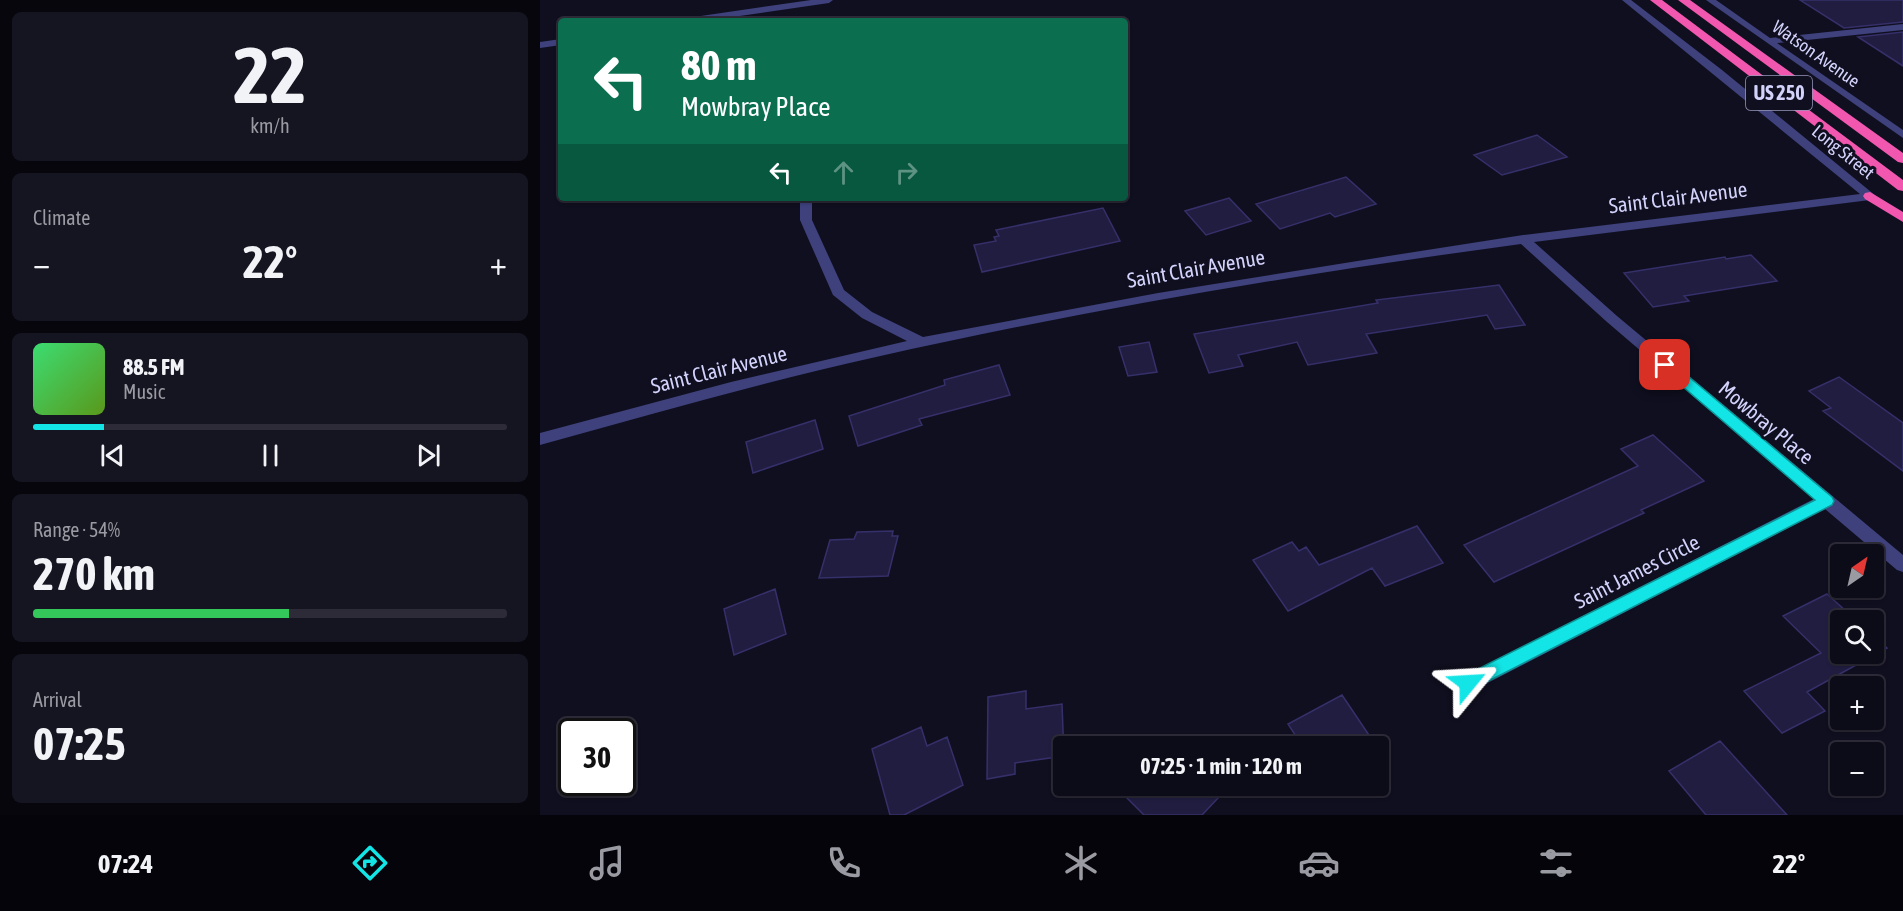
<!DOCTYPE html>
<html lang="en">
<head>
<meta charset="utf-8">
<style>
  :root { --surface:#0c0b18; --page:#151421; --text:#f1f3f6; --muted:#9a9ba2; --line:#2c2b37; --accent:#13e5e6 }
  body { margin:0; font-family:"Asap Condensed",sans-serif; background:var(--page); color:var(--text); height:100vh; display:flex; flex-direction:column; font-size:22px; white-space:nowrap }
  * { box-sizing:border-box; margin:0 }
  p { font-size:20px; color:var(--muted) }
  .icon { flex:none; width:33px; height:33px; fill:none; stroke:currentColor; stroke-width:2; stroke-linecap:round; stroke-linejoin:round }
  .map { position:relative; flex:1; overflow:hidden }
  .sheet { display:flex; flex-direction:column; gap:12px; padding:12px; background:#07060d; width:540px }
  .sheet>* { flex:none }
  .hud { position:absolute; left:18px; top:18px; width:570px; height:183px; border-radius:6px; box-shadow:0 2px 4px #0004,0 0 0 2px var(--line); background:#0b6e4f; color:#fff; overflow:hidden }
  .needle { width:39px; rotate:34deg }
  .tools { position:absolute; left:1290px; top:544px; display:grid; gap:12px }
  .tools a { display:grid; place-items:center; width:54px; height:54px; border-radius:6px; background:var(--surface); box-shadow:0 2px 4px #0004,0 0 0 2px var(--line); font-size:30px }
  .speed { position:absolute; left:18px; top:718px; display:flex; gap:12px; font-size:30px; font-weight:700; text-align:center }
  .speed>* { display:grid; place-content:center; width:78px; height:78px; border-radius:50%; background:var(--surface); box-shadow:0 2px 4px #0004,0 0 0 2px var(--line); line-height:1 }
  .speed .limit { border:3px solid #111; border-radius:9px; background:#fff; color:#111 }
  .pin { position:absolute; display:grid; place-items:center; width:51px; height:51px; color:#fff; margin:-26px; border-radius:12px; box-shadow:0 3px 9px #0006 }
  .me { position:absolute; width:66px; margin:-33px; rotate:63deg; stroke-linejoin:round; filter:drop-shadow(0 0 4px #0008) }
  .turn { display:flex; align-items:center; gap:21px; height:126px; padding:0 24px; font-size:27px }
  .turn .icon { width:78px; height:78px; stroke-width:2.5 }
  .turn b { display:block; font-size:42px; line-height:51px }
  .lanes { display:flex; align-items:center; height:57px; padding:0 24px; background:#0003; justify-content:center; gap:30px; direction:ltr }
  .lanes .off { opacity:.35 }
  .big { font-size:45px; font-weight:700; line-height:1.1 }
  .sheet .tile { flex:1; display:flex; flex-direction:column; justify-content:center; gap:9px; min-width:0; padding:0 21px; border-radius:9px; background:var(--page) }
  .sheet .dial { align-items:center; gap:0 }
  .dial b { font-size:78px; line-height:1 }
  .song { display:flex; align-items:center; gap:18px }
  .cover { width:72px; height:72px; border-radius:9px; background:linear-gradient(135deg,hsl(140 70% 55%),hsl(90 70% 35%)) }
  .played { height:6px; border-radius:3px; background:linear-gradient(90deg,var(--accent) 15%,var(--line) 15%) }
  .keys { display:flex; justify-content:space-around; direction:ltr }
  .heat { display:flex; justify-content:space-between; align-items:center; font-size:33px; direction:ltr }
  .charge { height:9px; border-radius:4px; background:linear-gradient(90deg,#34c759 54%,var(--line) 0) }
  .trip { position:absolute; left:513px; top:736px; width:336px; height:60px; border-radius:6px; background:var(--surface); box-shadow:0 2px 4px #0004,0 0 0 2px var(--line); font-weight:700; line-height:60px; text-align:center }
  .tab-bar { display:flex; height:96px; justify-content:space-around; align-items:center; background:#05040a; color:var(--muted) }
  .tab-bar .icon { width:42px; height:42px }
  .tab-bar .selected { color:var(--accent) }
  .tab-bar b { font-size:27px; color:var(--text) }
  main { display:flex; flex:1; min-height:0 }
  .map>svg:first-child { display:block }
  .building { fill:#201d40; stroke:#36306a; stroke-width:1.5 }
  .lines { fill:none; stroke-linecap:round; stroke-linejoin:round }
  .minor { fill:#3e417b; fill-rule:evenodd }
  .highway { fill:#f157af; fill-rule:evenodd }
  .route { fill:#13e5e6; stroke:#0c9596; stroke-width:1.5 }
  .labels { text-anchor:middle; stroke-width:6; stroke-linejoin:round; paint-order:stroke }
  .far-street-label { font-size:18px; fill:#d3d2fb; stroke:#100f20 }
  .shield { fill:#100f20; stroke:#9898b9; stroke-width:1.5 }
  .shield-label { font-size:20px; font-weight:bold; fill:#d3d2fb }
  .street-label { font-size:21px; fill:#d3d2fb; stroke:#100f20 }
</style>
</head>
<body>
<main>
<section class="sheet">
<div class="tile dial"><b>22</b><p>km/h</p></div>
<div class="tile"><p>Climate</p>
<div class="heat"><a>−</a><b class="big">22°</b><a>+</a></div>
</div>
<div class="tile">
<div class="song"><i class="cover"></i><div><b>88.5 FM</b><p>Music</p></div></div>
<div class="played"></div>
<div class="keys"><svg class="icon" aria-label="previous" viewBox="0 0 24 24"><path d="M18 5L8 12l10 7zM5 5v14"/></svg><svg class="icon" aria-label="pause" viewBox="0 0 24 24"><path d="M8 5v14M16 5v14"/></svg><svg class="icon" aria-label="next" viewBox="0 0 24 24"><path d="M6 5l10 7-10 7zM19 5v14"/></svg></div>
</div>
<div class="tile"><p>Range · 54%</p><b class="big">270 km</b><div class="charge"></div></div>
<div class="tile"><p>Arrival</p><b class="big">07:25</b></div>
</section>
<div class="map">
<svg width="1363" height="815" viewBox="0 0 1363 815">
  <rect width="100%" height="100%" fill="#100f20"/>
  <path class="building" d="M 1260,0 L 1363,0 L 1363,22 L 1304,28 Z
    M 1363,32 L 1363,66 L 1318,37 Z
    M 997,135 L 1027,157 L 962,175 L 934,155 Z
    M 806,177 L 836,204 L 795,217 L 790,213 L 740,229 L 716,204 Z
    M 689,198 L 711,221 L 666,235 L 645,211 Z
    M 563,208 L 580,241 L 442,272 L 434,245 L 456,241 L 454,237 L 459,236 L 456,230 Z
    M 1211,255 L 1237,281 L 1144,296 L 1149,301 L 1113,307 L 1084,273 L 1185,257 L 1186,259 Z
    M 959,285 L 985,325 L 955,329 L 947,315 L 826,334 L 837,353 L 768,365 L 757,342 L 698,355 L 703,366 L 669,373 L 654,334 L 838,303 L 836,300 Z
    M 609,342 L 617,372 L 588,376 L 579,347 Z
    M 459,365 L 470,395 L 379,419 L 382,425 L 318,446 L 309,416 L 405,385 L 404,380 Z
    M 1299,377 L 1363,423 L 1363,471 L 1283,411 L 1291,408 L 1269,391 Z
    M 275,420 L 283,449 L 213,473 L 206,442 Z
    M 1113,435 L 1164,481 L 1101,510 L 1104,513 L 954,582 L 924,545 L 1098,466 L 1081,449 Z
    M 877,526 L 903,563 L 845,586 L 832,568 L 748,611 L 713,560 L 752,542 L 759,551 L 766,547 L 779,565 Z
    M 353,531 L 352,536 L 358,536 L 348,576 L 279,578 L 290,540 L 314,539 L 317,532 Z
    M 235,589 L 246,634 L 194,655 L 184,609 Z
    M 1287,594 L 1317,621 L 1300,621 L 1300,654 L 1334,654 L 1334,636 L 1347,648 L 1267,692 L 1285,711 L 1242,733 L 1204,691 L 1281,653 L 1243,616 Z
    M 486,691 L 486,709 L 522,704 L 524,756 L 475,763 L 475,774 L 447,779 L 448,697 Z
    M 802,695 L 837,747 L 763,747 L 748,724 Z
    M 381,727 L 387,746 L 407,737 L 423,785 L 364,815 L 350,815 L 332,749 Z
    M 1180,741 L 1247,815 L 1166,815 L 1129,771 Z
    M 575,786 L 665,786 L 678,798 L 662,815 L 604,815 Z"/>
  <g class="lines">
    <path class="minor" d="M 271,0 L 293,0 L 289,3 L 165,21 L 142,21 L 147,18 Z
      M 1082,0 L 1091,0 L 1182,70 L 1336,196 L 1330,200 L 994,242 L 1077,316 L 1363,555 L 1363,572 L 1357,570 L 1285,509 L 936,689 L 929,692 L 922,689 L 919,683 L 922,677 L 1274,499 L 1067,322 L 981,244 C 765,273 549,309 336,357 C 223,382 112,414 0,445 L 0,433 L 191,382 L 367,341 L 322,318 L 293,295 L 260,220 L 260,198 L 272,198 L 272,220 L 304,290 L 332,312 L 383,337 L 618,293 L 855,255 L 983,235 L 1320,194 Z
      M 1166,0 L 1176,0 L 1230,38 L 1363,24 L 1363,30 L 1237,43 L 1363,130 L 1363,138 Z
      M 21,39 L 21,45 L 0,48 L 0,42 Z"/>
    <path class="highway" d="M 1110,0 L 1122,0 L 1363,180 L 1363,191 L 1358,190 Z
      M 1138,0 L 1150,0 L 1363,153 L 1363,163 L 1358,162 Z
      M 1330,192 L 1363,212 L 1363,222 L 1325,199 L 1323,196 L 1325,193 Z"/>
  </g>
  <path class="route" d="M 1125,360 L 1130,361 L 1292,497 L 1294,501 L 1292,505 L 935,688 L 928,691 L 922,688 L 920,683 L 922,677 L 1275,500 L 1121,368 L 1119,365 L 1121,361 Z"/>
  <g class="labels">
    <g class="far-street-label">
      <text transform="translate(1276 54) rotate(35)" y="6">Watson Avenue</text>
      <text transform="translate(1303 152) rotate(39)" y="6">Long Street</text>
    </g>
    <rect class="shield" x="1206" y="76" width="66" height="34" rx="4.5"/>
    <g class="shield-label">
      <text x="1239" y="100">US 250</text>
    </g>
    <g class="street-label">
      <text transform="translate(1138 198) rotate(-7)" y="7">Saint Clair Avenue</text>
      <text transform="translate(656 269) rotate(-10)" y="7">Saint Clair Avenue</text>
      <text transform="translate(179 370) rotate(-14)" y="7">Saint Clair Avenue</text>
      <text transform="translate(1226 423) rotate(40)" y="7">Mowbray Place</text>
      <text transform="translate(1097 572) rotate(-27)" y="7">Saint James Circle</text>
    </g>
  </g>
</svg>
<div class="tools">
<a><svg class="needle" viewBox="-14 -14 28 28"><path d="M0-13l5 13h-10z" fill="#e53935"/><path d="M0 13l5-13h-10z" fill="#9a9ba2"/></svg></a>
<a><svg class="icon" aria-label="search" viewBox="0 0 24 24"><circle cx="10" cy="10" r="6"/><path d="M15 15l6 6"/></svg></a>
<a>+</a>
<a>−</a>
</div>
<div class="speed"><div class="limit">30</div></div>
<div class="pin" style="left:1125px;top:365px;background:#d93025"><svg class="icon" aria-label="arrive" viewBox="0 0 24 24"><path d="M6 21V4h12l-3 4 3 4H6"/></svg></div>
<svg class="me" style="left:928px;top:683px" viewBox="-20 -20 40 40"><path d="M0-17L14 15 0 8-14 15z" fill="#13e5e6" stroke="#fff" stroke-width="4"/></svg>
<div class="trip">07:25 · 1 min · 120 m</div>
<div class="hud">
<div class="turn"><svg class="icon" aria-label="left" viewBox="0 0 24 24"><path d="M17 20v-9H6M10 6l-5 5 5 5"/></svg><div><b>80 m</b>Mowbray Place</div></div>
<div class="lanes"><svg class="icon" aria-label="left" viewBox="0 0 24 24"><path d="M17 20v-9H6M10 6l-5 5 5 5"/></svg><svg class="icon off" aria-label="ahead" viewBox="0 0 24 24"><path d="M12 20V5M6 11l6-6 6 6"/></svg><svg class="icon off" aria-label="right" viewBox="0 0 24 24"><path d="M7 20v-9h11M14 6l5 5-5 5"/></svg></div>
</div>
</div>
</main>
<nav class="tab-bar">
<b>07:24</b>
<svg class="icon selected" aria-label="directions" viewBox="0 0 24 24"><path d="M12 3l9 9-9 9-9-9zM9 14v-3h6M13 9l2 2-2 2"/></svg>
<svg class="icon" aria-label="music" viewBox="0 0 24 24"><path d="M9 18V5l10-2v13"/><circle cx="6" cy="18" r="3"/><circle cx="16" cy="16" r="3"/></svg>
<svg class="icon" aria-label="phone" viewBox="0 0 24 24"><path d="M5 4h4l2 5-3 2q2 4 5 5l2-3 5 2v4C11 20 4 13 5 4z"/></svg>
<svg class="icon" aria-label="climate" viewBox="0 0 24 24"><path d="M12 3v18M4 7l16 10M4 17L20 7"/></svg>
<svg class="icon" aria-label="car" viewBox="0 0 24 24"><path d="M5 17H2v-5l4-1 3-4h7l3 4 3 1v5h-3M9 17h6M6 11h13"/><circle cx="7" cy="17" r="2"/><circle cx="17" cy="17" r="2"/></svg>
<svg class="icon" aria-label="filters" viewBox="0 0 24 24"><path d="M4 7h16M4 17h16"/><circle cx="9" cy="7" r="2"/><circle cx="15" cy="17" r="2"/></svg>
<b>22°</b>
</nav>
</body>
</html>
